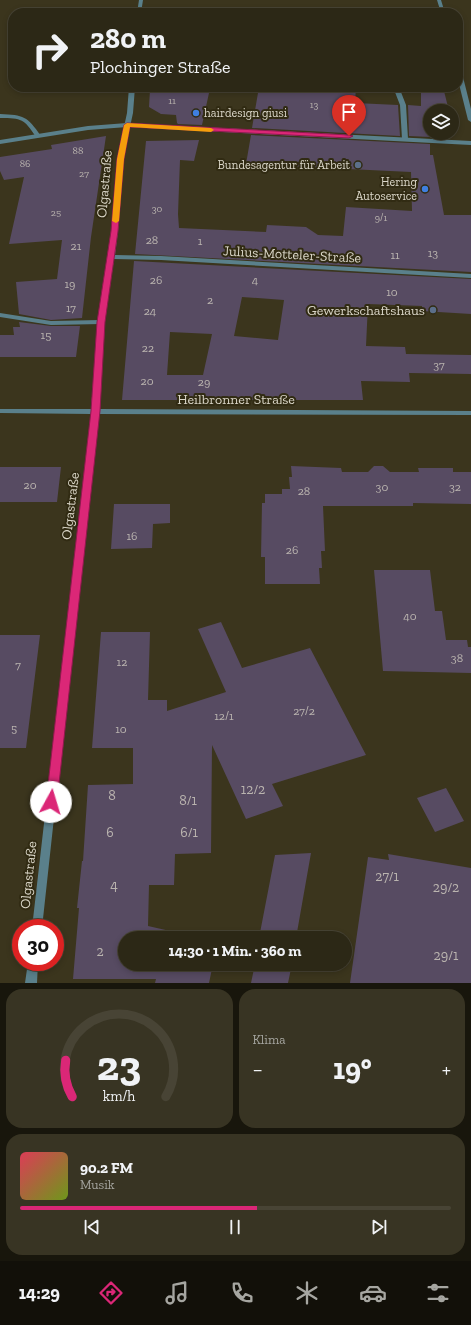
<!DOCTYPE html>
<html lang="de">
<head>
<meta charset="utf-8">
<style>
  :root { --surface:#2c2816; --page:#383423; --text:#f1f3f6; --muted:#a6a6a1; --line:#484435; --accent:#db2777 }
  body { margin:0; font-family:"Zilla Slab",serif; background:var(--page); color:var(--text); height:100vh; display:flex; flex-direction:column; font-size:15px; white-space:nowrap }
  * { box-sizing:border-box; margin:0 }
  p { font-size:13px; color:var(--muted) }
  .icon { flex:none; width:22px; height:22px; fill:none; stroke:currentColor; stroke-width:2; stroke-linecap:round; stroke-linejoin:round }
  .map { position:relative; height:983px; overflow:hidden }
  .drawer { display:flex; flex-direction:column; gap:6px; padding:6px; background:#18160c; flex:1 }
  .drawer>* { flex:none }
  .top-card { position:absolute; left:8px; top:8px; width:455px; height:84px; border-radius:16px; box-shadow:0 2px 6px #0003,0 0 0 1px var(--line); background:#2c2816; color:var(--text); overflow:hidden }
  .buttons { position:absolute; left:423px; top:104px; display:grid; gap:8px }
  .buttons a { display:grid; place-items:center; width:36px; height:36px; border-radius:50%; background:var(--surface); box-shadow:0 2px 6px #0003,0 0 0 1px var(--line); font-size:20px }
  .speed { position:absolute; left:12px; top:919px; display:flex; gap:8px; font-size:20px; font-weight:700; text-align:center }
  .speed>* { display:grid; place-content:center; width:52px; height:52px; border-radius:50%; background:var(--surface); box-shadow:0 2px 6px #0003,0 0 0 1px var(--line); line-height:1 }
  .speed .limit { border:6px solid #d22; background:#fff; color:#111 }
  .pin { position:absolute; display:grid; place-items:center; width:34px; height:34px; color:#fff; margin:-41px -17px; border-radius:50% 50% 50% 0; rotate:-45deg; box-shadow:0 0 4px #0007 }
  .pin .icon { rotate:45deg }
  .me { position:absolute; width:44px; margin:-22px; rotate:6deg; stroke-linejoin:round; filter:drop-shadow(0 0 3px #0008) }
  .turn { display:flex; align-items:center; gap:14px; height:84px; padding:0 16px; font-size:18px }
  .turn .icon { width:52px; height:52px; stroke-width:2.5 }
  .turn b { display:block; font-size:28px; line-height:34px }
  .big { font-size:30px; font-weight:700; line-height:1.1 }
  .drawer .tile { flex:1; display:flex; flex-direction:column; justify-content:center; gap:6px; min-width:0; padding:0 14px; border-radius:16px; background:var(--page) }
  .drawer .dial { align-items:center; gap:0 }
  .dial svg { height:104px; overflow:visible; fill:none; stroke:var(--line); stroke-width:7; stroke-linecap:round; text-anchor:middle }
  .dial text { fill:var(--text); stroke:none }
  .song { display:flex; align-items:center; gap:12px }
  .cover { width:48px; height:48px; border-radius:6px; background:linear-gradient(135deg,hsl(350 70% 55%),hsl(80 70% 35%)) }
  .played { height:4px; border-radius:2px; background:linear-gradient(90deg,var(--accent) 55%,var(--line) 55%) }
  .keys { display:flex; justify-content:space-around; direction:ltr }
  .heat { display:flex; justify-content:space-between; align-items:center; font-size:22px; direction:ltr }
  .drawer .tiles { flex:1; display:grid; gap:6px; grid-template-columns:1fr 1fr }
  .tile:last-child { grid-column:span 2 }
  .trip { position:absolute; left:118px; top:931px; width:234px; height:40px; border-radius:20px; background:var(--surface); box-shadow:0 2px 6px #0003,0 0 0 1px var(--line); font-weight:700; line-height:40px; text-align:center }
  .menu { display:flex; height:64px; justify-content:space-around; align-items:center; background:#121009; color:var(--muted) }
  .menu .icon { width:28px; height:28px }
  .menu .on { color:var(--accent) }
  .menu b { font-size:18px; color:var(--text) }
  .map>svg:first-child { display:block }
  .building { fill:#574b62; fill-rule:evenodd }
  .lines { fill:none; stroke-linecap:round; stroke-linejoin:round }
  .service { fill:#5a808b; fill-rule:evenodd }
  .minor { fill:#5a808b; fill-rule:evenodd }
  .tertiary { fill:#5a808b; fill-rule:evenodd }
  .route { fill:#db2777; stroke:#8e194d }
  .slow { fill:#f59e0b }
  .shop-dot { fill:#3f7fe0; stroke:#312b13; stroke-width:1.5 }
  .service-dot { fill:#5c6f8a; stroke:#312b13; stroke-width:1.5 }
  .labels { text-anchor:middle; stroke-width:4; stroke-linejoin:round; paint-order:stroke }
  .far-number-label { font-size:10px; fill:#bab4af }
  .far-poi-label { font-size:12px; fill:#dbd7c9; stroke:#312b13; text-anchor:end }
  .number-label { font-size:12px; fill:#bab4af }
  .street-label { font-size:14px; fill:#dbd7c9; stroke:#312b13 }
  .poi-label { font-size:14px; fill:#dbd7c9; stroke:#312b13; text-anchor:end }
  .near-number-label { font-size:14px; fill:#bab4af }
</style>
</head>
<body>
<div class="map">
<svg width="471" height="983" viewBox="0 0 471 983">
  <rect width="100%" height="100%" fill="#3b351d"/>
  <path class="building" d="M 259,87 L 356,87 L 355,103 L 398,105 L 400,136 L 252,128 Z
    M 421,87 L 443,87 L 449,111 L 430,111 L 430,137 L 409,136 L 408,105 L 421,106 Z
    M 150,90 L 209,93 L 202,125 L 178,124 L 177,123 L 176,115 L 161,114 L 149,107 Z
    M 251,135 L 430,144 L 430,155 L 433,155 L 444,215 L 471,215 L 471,272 L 135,254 L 146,141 L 199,140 L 194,161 L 180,160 L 178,214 L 179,228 L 266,232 L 267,225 L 306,227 L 318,235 L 343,236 L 346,207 L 412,211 L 411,172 L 246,164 Z
    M 106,136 L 91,237 L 82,318 L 51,320 L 19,314 L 16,282 L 57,279 L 62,240 L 9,244 L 24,177 L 4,180 L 0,171 L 0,157 L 52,149 L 51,145 Z
    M 134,261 L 471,279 L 471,314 L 422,311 L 422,306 L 368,304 L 366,346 L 405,347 L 406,354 L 471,355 L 471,374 L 409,373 L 410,382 L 361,381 L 363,400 L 122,400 ZM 242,297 L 284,300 L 278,340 L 234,336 ZM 170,332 L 212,334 L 203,375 L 167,375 Z
    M 19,322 L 51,326 L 80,326 L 76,357 L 0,357 L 0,335 L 14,335 L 13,327 L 20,327 Z
    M 291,466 L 341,468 L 342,472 L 368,472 L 374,466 L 383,466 L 390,472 L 419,472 L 418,468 L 453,468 L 453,472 L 471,472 L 471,504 L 413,503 L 413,506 L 323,506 L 325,551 L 321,551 L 322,568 L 319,568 L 320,584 L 265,584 L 265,557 L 261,557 L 262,503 L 265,503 L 265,494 L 282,494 L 282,489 L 290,489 L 289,477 L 292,477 Z
    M 0,467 L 61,467 L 57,502 L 0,502 Z
    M 114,504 L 170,504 L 170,523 L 153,524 L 152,548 L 111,549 Z
    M 374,570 L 430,570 L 435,611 L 442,611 L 446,640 L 467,640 L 468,647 L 471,647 L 471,673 L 383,671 Z
    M 221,622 L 242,668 L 310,648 L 366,755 L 272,784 L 283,806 L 246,819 L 212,745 L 211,853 L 175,854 L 174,885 L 149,885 L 148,926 L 201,938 L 125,938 L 125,964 L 213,964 L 209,983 L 155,983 L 156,979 L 73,979 L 79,908 L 77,908 L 82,861 L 83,861 L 88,785 L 133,784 L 133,748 L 92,748 L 101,632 L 150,632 L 148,700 L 167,700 L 167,711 L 226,692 L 198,629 Z
    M 0,635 L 40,635 L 26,748 L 0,748 Z
    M 446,788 L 464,821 L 435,832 L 417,798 Z
    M 311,853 L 296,938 L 259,938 L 275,855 Z
    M 388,854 L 471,868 L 471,983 L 350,983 L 368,857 L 389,860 Z
    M 255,964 L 292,964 L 288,983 L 251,983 Z"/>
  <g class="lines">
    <path class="service" d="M 393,87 L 399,87 L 406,105 L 408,139 L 405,141 L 402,139 L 400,105 Z
      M 0,313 L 51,321 L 101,320 L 104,322 L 101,324 L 51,325 L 0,317 Z"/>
    <path class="minor" d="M 139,0 L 143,0 L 141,13 L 137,13 Z
      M 437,0 L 441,0 L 445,13 L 441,13 Z
      M 458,67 L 461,69 L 471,109 L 471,122 L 468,120 L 458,80 Z
      M 129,87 L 135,87 L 133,113 L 123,159 L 118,231 L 115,255 L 161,256 L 471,274 L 471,278 L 161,260 L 114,259 L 104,322 L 99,409 L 471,411 L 471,415 L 98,414 L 42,928 L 32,928 L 91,414 L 0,413 L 0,409 L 91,409 L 98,322 L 112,231 L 117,159 L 127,113 Z
      M 0,114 C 24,115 27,116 41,136 L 36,137 C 24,119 22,118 0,118 Z
      M 28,962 L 38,962 L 37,983 L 25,983 Z"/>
    <path class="tertiary" d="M 127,123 L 471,141 L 471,145 L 127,127 L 88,130 L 0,144 L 0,140 L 88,126 Z"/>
  </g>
  <path class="route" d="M 127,123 L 349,135 L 353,136 L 349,138 L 130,127 L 124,159 L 118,231 L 105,322 L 100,411 L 57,802 L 55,806 L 51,807 L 47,806 L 46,802 L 91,411 L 97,322 L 111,231 L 117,159 L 124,125 Z"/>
  <path class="slow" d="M 127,123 L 211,128 L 214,130 L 211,132 L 130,127 L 124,159 L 119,221 L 116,223 L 112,221 L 117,159 L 124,125 Z"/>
  <g class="shop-dot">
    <circle cx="196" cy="113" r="4"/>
    <circle cx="425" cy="189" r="4"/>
  </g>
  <g class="service-dot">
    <circle cx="358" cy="165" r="4"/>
    <circle cx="433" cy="310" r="4"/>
  </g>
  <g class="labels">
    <g class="far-number-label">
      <text x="172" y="104">11</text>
      <text x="314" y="108">13</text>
      <text x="78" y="154">88</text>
      <text x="25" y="167">86</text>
      <text x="84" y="177">27</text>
      <text x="157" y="212">30</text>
      <text x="56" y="216">25</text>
      <text x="381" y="221">9/1</text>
    </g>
    <g class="far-poi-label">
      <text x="204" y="117" text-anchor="start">hairdesign giusi</text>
      <text x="350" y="169">Bundesagentur für Arbeit</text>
      <text x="417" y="186">Hering<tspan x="417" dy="14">Autoservice</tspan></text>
    </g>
    <g class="number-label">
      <text x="152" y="244">28</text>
      <text x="200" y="245">1</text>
      <text x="76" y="250">21</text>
      <text x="433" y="257">13</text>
      <text x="395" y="259">11</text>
      <text x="156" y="284">26</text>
      <text x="255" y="284">4</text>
      <text x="70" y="288">19</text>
      <text x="392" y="296">10</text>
      <text x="210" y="304">2</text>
      <text x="71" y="312">17</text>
      <text x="150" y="315">24</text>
      <text x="46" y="339">15</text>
      <text x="148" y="352">22</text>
      <text x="439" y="369">37</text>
      <text x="147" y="385">20</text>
      <text x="204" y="386">29</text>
      <text x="30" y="489">20</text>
      <text x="382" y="491">30</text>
      <text x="455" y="491">32</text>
      <text x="304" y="495">28</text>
      <text x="132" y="540">16</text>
      <text x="292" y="554">26</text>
      <text x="410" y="620">40</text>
      <text x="457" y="662">38</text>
      <text x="122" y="666">12</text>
      <text x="18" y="669">7</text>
      <text x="304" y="715">27/2</text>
      <text x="224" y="720">12/1</text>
      <text x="14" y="732">5</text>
      <text x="121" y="733">10</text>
    </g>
    <g class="street-label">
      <text transform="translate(104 184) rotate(-85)" y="5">Olgastraße</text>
      <text transform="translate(292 254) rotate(3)" y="5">Julius-Motteler-Straße</text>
      <text x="236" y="404">Heilbronner Straße</text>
      <text transform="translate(70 506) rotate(-83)" y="5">Olgastraße</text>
      <text transform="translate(28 875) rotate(-84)" y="5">Olgastraße</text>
    </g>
    <g class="poi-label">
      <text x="425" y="315">Gewerkschaftshaus</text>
    </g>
    <g class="near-number-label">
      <text x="253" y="794">12/2</text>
      <text x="112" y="800">8</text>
      <text x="188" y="805">8/1</text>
      <text x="110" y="837">6</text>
      <text x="189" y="837">6/1</text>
      <text x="387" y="881">27/1</text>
      <text x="114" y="890">4</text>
      <text x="446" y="892">29/2</text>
      <text x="100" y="956">2</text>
      <text x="446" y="960">29/1</text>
    </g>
  </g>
</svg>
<div class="buttons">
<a><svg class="icon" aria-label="layers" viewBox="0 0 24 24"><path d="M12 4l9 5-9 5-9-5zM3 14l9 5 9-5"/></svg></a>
</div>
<div class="speed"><div class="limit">30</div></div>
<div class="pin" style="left:349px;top:136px;background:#d93025"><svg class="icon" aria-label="arrive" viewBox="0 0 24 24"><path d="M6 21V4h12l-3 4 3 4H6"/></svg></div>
<svg class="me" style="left:51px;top:802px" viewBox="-20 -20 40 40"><circle r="19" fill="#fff"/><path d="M0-13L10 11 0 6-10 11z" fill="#db2777"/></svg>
<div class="trip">14:30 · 1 Min. · 360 m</div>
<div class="top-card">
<div class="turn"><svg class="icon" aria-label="right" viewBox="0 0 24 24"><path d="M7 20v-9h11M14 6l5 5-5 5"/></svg><div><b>280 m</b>Plochinger Straße</div></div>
</div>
</div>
<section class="drawer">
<div class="tiles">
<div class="tile dial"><svg viewBox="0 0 100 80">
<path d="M14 69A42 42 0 1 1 86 69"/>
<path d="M14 69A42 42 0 0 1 9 41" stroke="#db2777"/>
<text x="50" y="56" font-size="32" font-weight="700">23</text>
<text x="50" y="72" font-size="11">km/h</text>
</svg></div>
<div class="tile"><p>Klima</p>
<div class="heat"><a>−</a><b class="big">19°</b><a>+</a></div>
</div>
<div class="tile">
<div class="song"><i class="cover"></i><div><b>90.2 FM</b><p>Musik</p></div></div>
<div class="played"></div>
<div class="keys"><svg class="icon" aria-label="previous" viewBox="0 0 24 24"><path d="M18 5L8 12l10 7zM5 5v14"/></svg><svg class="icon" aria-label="pause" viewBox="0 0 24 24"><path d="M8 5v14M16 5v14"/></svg><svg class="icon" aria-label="next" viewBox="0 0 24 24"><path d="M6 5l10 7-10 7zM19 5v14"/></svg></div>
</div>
</div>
</section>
<nav class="menu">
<b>14:29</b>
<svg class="icon on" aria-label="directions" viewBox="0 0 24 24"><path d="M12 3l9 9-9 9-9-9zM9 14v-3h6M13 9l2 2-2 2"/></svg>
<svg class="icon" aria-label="music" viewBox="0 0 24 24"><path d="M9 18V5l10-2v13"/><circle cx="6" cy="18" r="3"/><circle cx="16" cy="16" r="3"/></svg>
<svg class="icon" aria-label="phone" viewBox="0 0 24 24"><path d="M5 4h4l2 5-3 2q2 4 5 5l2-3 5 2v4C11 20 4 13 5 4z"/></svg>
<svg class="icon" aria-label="climate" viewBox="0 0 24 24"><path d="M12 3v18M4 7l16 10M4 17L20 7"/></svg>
<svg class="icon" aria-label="car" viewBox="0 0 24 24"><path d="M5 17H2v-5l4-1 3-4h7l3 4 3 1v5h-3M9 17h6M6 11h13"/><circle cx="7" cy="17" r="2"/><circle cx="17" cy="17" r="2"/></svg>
<svg class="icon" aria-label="filters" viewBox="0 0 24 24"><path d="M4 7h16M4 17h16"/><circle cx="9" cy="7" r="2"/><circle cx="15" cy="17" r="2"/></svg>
</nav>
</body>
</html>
